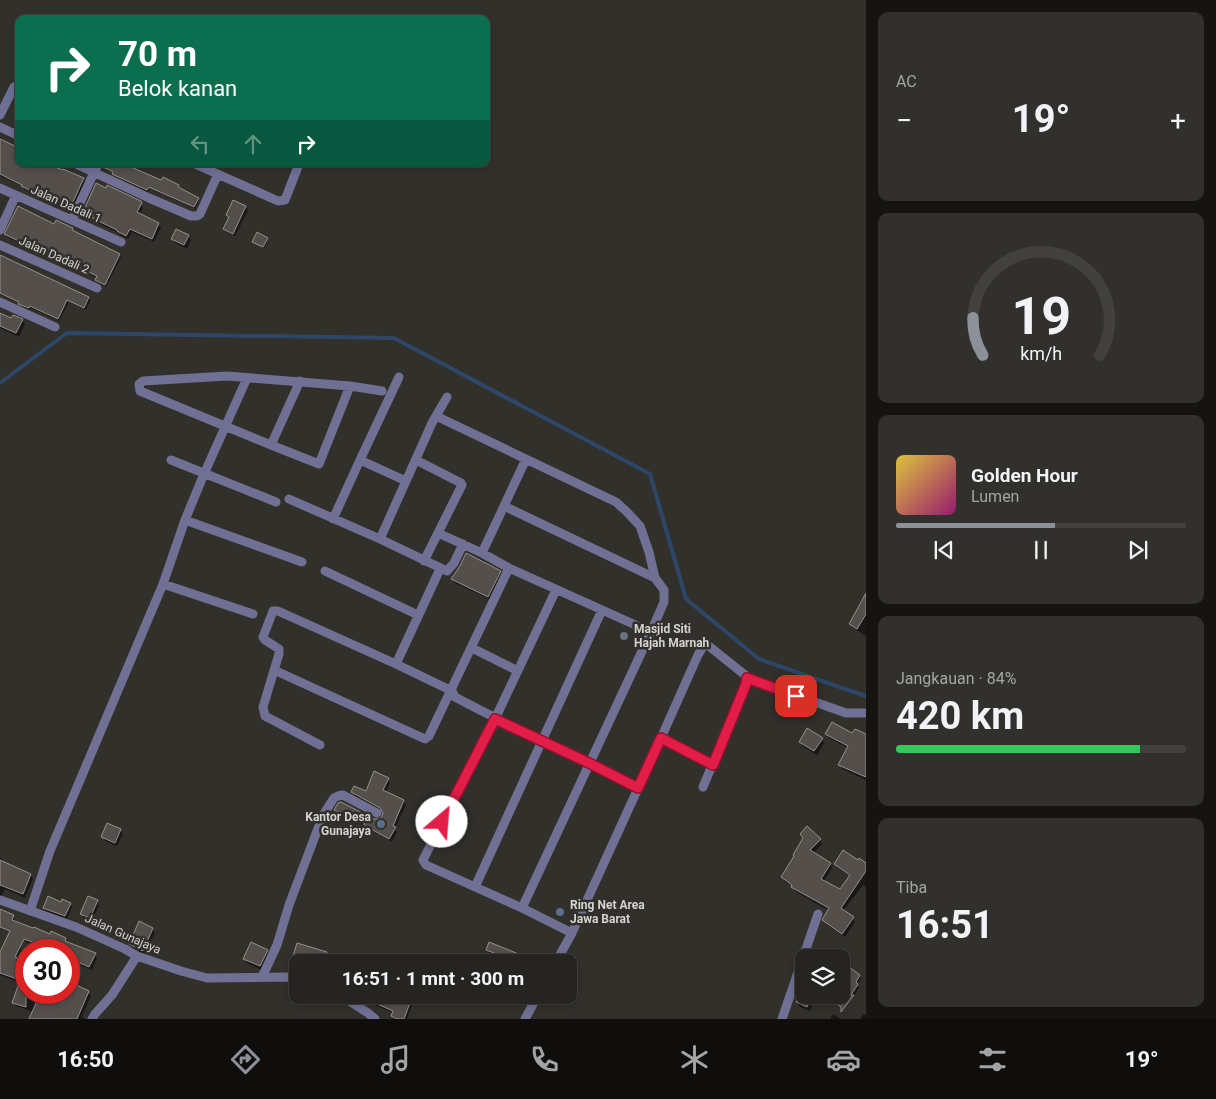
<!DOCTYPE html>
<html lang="id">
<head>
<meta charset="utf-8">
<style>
  :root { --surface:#262420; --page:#32302d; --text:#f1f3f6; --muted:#a4a4a5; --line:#42413e; --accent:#8c9099 }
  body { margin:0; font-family:Roboto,sans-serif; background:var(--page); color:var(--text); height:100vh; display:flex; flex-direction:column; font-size:19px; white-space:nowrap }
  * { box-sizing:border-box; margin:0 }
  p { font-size:16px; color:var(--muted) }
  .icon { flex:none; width:28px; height:28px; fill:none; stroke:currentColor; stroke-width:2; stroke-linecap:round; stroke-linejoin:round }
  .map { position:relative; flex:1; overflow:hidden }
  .details { display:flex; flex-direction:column; gap:12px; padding:12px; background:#151412; width:350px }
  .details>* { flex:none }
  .banner { position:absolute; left:15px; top:15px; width:475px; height:152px; border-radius:10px; box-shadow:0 2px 8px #0003,0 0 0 1px var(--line); background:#0b6e4f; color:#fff; overflow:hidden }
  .tools { position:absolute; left:795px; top:949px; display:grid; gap:10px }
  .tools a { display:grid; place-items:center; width:55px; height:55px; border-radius:10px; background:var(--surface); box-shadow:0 2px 8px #0003,0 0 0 1px var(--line); font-size:25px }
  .speed { position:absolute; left:15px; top:939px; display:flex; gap:10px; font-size:25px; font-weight:700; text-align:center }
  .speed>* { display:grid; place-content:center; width:65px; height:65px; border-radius:50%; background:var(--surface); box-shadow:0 2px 8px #0003,0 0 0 1px var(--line); line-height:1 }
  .speed .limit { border:8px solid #d22; background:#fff; color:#111 }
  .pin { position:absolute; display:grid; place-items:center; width:42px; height:42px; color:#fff; margin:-21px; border-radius:10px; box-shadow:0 2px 8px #0006 }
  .me { position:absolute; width:55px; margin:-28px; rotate:27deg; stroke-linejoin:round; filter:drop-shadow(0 0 4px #0008) }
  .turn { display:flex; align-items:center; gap:18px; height:105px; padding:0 20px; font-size:22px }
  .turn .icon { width:65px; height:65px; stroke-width:2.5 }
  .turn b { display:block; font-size:35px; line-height:42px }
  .lanes { display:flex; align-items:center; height:48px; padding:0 20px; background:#0003; justify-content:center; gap:25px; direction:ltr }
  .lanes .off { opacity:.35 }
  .big { font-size:38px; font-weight:700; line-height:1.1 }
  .details .card { flex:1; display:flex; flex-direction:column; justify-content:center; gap:8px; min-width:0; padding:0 18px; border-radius:10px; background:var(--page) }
  .details .dial { align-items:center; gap:0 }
  .dial svg { height:130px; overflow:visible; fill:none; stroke:var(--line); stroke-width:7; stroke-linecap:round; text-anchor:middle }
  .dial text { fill:var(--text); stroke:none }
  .song { display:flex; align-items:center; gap:15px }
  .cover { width:60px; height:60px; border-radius:8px; background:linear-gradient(135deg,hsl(50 70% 55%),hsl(320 70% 35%)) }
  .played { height:5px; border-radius:2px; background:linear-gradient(90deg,var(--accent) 55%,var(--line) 55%) }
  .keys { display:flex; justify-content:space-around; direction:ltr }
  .heat { display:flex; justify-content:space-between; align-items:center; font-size:28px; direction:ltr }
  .charge { height:8px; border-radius:4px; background:linear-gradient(90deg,#34c759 84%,var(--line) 0) }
  .trip { position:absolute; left:289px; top:954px; width:288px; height:50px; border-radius:10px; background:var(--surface); box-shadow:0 2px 8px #0003,0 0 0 1px var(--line); font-weight:700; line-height:50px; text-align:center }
  .menu { display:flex; height:80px; justify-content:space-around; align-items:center; background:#0f0e0d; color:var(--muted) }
  .menu .icon { width:35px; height:35px }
  .menu .current { color:var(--accent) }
  .menu b { font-size:22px; color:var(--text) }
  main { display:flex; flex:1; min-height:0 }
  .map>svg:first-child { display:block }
  .shadow { fill:#0007 }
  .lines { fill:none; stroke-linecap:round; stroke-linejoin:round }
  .stream { stroke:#2e4768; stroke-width:4 }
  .building { fill:#554f4c; stroke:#97918d }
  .minor { stroke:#707095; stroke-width:9 }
  .route-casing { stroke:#92132f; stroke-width:12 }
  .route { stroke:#e11d48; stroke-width:9 }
  .worship-dot { fill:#6b7280; stroke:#32302b; stroke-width:2 }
  .service-dot { fill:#5c6f8a; stroke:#32302b; stroke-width:2 }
  .labels { text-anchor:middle; stroke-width:5; stroke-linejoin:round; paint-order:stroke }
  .street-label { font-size:12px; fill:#d4d3cf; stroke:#32302b }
  .poi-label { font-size:12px; font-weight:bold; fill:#d4d3cf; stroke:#32302b; text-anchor:start }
</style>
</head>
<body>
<main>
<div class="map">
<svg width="866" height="1019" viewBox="0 0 866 1019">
  <rect width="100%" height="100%" fill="#32302b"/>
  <path class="shadow" d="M 0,141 L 19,164 L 44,164 L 53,168 L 64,170 L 84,179 L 85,182 L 73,209 L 69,207 L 68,209 L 24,189 L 22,186 L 0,176 Z
    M 105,164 L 122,164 L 162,182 L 163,179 L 178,186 L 180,188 L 198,199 L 199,201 L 195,209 L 150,188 L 148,192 L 115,176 L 113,173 L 106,170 Z
    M 141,202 L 143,208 L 140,215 L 159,224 L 161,228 L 154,242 L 132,232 L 128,239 L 120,235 L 119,233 L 92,220 L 91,218 L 86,216 L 84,212 Z
    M 233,202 L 246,207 L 248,211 L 235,236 L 226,232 L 224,229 L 229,219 L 227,215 Z
    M 54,225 L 72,229 L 73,231 L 120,255 L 121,257 L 106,287 L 98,283 L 97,280 L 98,278 L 60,260 L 60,261 L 24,242 L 23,244 L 7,237 L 6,234 Z
    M 188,236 L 191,240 L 187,249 L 175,243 L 173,239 Z
    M 267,239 L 268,240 L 264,248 L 255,243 L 254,242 Z
    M 0,256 L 89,298 L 90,301 L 86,310 L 69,302 L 59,321 L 31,308 L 30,310 L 21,306 L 20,303 L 0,294 Z
    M 0,314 L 12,320 L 14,316 L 22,320 L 25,324 L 19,337 L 0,328 Z
    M 500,572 L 502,576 L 491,600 L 455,583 L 452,579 Z
    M 866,608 L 866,636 L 852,627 L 850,624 Z
    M 827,734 L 866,736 L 866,780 L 842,769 L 839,765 L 848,748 L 829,738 Z
    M 822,739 L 824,743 L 817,755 L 803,747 L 800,742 Z
    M 388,778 L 390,782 L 386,793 L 403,801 L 406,805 L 395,829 L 397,832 L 392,842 L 368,828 L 366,826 L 338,814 L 335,810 L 374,820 L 382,819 L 384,812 L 355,796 L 352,792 L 366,792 Z
    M 120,830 L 123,834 L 117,846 L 105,841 L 103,837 Z
    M 820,840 L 822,844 L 813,854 L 830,863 L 832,868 L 824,881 L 840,890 L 850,876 L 838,868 L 835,864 L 858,862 L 866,864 L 866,887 L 863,885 L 843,911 L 853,918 L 855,922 L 845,937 L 826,924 L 824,920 L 829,911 L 795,891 L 793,886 L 785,882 L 782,877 Z
    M 0,857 L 3,861 L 3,863 L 31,875 L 33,879 L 25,898 L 5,889 L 0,899 Z
    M 97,901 L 99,905 L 92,922 L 84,918 L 82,914 Z
    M 62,903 L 70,904 L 72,907 L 67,919 L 46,911 L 44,908 Z
    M 0,910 L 13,916 L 15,920 L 14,922 L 51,936 L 65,939 L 68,943 L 95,954 L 97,958 L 92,970 L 77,964 L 69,983 L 69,950 L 42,950 L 42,949 L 26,942 L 23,937 L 0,928 Z
    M 152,929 L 155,933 L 144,955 L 133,948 L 130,944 Z
    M 490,943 L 535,962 L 510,962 L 490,954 L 487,950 Z
    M 20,947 L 22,951 L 18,959 L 26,962 L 26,992 L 37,992 L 37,994 L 62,1004 L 69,992 L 71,984 L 88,992 L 91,996 L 82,1016 L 84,1019 L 30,1019 L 33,1012 L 16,1006 L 13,1002 L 20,983 L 0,975 L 0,950 Z
    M 267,950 L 270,955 L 262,970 L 247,963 L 245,959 Z
    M 326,953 L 328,957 L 326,962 L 298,962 L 298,964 L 295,963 L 293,959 Z
    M 841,974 L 843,975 L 860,975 L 861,979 L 857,985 L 859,988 L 854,996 L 841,988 Z
    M 803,988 L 804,995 L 815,995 L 816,997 L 810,1011 L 800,1007 L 797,1002 Z
    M 369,995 L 416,995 L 407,1019 L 394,1019 L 392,1016 L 394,1013 L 369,1003 L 367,999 Z
    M 833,1014 L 841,1019 L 830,1019 Z
    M 863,1014 L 866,1015 L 866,1019 L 860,1019 Z"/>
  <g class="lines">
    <path class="stream" d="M 0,383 L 67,333 L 394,338 L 650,474 L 686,599 L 759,659 L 866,696"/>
  </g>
  <path class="building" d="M 0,139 L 19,148 L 19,164 L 47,164 L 63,170 L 63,169 L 84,178 L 71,206 L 68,205 L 67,207 L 40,194 L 40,195 L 21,186 L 22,185 L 0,174 Z
    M 104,164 L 124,164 L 161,180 L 163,177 L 179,185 L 178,187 L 199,198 L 194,207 L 149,187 L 147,190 L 112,174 L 113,172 L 103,167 Z
    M 96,183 L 106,188 L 107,185 L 141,201 L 142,203 L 137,212 L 159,223 L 152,239 L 130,229 L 126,236 L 117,231 L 117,230 L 88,216 L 89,215 L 83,212 Z
    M 233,200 L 246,206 L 233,234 L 223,229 L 229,217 L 226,215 Z
    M 18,206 L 54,224 L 56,220 L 73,228 L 72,230 L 120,254 L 105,285 L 95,280 L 97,276 L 59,258 L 58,260 L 22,241 L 21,242 L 4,234 Z
    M 176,229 L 189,235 L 184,245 L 171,239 Z
    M 257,232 L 268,238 L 263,247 L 252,242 Z
    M 0,255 L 89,297 L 84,308 L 67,300 L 58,319 L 30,306 L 29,308 L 18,304 L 19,302 L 0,293 Z
    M 0,313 L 11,318 L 13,315 L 23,319 L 16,333 L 0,326 Z
    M 466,553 L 501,571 L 488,597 L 451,579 L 460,566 Z
    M 866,593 L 866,614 L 857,629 L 849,624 Z
    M 832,722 L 852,733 L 855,729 L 866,734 L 866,777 L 838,765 L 848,746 L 825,734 Z
    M 807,728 L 823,738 L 814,751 L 799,742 Z
    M 374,771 L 389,778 L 383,790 L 404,800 L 393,826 L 396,827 L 389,839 L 364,825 L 364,823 L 334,810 L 338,803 L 341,802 L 374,819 L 378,819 L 381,818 L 383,813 L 380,808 L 351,792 L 354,786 L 366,791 Z
    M 107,823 L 121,829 L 115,843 L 101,837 Z
    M 807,826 L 821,839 L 810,850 L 831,863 L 821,879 L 840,889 L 850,875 L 834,864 L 843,850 L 858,860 L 859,858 L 866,863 L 866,871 L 841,908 L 854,917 L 842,934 L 822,920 L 829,908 L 791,887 L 792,885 L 781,877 L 794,856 L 793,855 L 803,838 L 800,834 Z
    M 0,860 L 31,874 L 23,894 L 0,885 Z
    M 48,896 L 61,902 L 62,899 L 71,903 L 65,916 L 43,908 Z
    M 88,896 L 98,900 L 90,918 L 80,914 Z
    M 0,909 L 14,915 L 12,920 L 33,928 L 34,927 L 50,934 L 51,931 L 66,938 L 65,941 L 96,953 L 89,967 L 69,958 L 69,950 L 54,950 L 24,939 L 15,957 L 26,961 L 26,1007 L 12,1003 L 20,980 L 0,973 L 0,952 L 10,931 L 0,927 Z
    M 139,921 L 153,928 L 143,951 L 129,944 Z
    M 251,942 L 268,950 L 260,966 L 243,959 Z
    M 489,942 L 536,961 L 535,962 L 517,962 L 486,950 Z
    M 297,943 L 327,952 L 323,962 L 302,962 L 292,959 Z
    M 848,966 L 860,975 L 856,982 L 858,984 L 851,995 L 854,995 L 841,1012 L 841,1007 L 826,995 L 841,995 L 841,976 Z
    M 70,982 L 89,991 L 77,1019 L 29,1019 L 40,994 L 62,1002 L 66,992 L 69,992 L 69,986 Z
    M 356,995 L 413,995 L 404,1019 L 397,1019 L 391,1016 L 393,1011 Z
    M 799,995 L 813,995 L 807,1007 L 796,1002 Z"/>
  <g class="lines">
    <path class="minor" d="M 0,115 L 14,87 L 19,84
      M 0,127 L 19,136
      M 76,164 L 149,198 L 191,216 L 197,216 L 200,214 L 218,174
      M 195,164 L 278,201 L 285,200 L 299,164
      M 0,188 L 121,242
      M 72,220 L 98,164
      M 0,230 L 16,195
      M 0,245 L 97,288
      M 0,302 L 55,327
      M 350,386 L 319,464 L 271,445 L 140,391 L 139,384 L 143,381 L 227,376 L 350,386 L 382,391
      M 436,416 L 447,397
      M 271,445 L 300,381
      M 171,460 L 276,502
      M 360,460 L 406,481
      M 416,460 L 461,483 L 462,485 L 424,561
      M 289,499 L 380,539 L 447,571 L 454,563 L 463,544
      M 504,506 L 655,578 L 664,590 L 664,602 L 651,632 L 522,908 L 426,865 L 423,860 L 495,719 L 556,590
      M 333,519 L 360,460 L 399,377
      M 185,520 L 302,562
      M 438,533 L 482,553 L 509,568 L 651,632
      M 380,539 L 432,423 L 436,416 L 616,502 L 626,511 L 640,526 L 649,552 L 655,578
      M 482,553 L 526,459
      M 325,571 L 418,615
      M 163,584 L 253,614
      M 472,648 L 518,671
      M 396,664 L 440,569
      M 274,670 L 425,739 L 429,736 L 509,568
      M 661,738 L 713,765
      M 320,745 L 265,716 L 263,707 L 279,654 L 279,649 L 265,640 L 263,637 L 273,611 L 278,611 L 396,664 L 452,691 L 455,697 C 515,729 577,757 638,788
      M 703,787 L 746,684 L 747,678
      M 475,887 L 602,610
      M 0,900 L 76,927 L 125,949 L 137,956 L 181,971 L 207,978 L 286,977 L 298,979
      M 522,908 L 572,933
      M 30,911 L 50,851 L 163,584 L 185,520 L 204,474 L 247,378
      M 556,962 L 572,933 L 661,738 L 698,655 L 705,643 L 745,675 L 747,678 L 846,713 L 866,713
      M 262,977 L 277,945 L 289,905 L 323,815 L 334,798 L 338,796 L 343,795 L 377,813
      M 340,995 L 368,1013 L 375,1019
      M 92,1019 L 95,1014 L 112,995 L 137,956
      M 525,1019 L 538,995
      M 782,1019 L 818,914"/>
  </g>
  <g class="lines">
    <g class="route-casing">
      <path id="route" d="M 442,822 L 495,719 L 589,763 L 638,788 L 661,738 L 713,765 L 746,684 L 747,678 L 796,696"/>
    </g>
    <use href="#route" class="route"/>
  </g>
  <circle class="worship-dot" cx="624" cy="636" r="5"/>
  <g class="service-dot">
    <circle cx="381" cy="824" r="5"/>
    <circle cx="560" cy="912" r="5"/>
  </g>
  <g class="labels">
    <g class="street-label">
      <text transform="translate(66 204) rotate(24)" y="4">Jalan Dadali 1</text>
      <text transform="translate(54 255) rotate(24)" y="4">Jalan Dadali 2</text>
      <text transform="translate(123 934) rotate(24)" y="4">Jalan Gunajaya</text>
    </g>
    <g class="poi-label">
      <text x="634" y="633">Masjid Siti<tspan x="634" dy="14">Hajah Marnah</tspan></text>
      <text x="371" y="821" text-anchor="end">Kantor Desa<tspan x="371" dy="14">Gunajaya</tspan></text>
      <text x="570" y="909">Ring Net Area<tspan x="570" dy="14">Jawa Barat</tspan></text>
    </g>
  </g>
</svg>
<div class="tools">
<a><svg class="icon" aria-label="layers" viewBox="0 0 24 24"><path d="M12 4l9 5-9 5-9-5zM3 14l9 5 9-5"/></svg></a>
</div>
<div class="speed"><div class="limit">30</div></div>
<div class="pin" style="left:796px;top:696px;background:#d93025"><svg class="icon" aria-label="arrive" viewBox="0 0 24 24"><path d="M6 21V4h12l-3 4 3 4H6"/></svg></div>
<svg class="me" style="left:442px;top:822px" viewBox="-20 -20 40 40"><circle r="19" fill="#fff"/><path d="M0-13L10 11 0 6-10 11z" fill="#e11d48"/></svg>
<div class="trip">16:51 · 1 mnt · 300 m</div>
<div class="banner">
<div class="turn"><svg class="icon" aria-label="right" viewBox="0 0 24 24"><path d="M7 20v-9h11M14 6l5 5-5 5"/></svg><div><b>70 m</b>Belok kanan</div></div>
<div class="lanes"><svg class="icon off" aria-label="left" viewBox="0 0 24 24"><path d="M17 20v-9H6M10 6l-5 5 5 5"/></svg><svg class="icon off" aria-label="ahead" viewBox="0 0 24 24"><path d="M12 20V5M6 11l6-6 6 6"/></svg><svg class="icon" aria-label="right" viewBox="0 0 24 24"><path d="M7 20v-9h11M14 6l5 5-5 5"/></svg></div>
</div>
</div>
<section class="details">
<div class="card"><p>AC</p>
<div class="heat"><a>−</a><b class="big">19°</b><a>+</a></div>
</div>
<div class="card dial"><svg viewBox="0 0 100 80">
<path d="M14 69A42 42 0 1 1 86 69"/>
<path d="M14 69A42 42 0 0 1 8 46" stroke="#8c9099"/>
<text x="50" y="56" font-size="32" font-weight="700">19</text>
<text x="50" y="72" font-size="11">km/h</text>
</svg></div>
<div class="card">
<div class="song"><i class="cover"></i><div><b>Golden Hour</b><p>Lumen</p></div></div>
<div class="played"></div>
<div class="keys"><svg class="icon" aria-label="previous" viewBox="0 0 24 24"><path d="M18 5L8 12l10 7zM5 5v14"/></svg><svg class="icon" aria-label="pause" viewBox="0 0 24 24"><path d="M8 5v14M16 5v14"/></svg><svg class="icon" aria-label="next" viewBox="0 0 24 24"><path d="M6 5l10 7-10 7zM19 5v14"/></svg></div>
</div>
<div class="card"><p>Jangkauan · 84%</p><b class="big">420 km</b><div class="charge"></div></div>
<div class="card"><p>Tiba</p><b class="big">16:51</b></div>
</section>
</main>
<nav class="menu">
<b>16:50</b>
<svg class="icon current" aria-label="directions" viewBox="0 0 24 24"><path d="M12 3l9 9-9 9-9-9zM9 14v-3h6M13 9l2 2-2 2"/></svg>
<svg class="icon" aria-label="music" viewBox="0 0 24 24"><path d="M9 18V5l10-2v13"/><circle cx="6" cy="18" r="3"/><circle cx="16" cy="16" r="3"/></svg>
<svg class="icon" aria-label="phone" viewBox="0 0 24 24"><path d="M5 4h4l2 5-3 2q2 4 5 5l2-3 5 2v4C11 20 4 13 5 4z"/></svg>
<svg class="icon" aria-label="climate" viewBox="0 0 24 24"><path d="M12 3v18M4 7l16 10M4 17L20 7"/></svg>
<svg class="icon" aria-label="car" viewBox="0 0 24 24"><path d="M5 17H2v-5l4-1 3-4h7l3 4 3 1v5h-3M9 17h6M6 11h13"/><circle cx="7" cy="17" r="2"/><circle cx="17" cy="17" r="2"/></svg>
<svg class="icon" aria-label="filters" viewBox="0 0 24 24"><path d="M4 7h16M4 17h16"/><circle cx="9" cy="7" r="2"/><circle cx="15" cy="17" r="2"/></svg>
<b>19°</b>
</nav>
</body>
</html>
